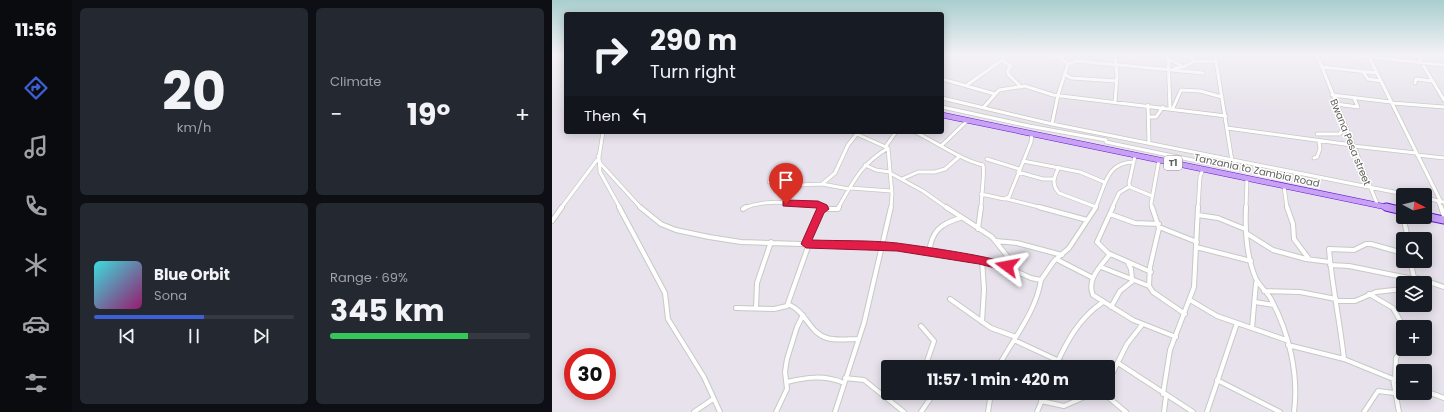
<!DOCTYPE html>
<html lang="en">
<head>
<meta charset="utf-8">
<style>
  :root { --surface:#171b24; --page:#242831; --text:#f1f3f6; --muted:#9ea1a6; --line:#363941; --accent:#3e60d6 }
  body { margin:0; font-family:Poppins,sans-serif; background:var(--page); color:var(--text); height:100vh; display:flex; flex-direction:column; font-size:15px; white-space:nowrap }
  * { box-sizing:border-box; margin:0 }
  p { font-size:13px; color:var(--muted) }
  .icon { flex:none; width:22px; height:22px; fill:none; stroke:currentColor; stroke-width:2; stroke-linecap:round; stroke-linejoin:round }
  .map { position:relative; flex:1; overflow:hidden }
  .drawer { display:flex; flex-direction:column; gap:8px; padding:8px; background:#0d0f14; width:480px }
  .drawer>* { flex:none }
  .guide { position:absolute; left:12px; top:12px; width:380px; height:122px; border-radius:4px; box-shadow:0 2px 10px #0003; background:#171b24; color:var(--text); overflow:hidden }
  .needle { width:26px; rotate:97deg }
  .tools { position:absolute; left:844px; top:188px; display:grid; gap:8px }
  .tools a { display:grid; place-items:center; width:36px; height:36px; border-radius:4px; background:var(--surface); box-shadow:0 2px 10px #0003; font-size:20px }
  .speed { position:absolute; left:12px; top:348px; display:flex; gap:8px; font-size:20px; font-weight:700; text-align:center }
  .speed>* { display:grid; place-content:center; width:52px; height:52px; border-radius:50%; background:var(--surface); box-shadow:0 2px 10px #0003; line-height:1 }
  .speed .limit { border:6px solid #d22; background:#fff; color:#111 }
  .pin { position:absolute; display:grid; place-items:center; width:34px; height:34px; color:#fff; margin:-41px -17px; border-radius:50% 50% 50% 0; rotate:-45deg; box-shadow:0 0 4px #0007 }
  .pin .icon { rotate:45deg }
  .me { position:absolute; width:44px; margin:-22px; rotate:283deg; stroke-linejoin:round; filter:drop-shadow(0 0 3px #0008) }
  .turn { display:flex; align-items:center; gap:14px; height:84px; padding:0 20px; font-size:18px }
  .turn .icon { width:52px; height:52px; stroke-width:2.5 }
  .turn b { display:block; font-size:28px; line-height:34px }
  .then { display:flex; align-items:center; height:38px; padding:0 20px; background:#0003; gap:8px; font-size:15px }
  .big { font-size:30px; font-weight:700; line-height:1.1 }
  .drawer .tile { flex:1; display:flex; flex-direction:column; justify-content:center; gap:6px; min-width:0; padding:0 14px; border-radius:6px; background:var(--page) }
  .drawer .dial { align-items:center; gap:0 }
  .dial b { font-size:52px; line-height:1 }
  .song { display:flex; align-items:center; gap:12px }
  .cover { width:48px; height:48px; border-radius:6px; background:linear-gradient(135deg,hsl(180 70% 55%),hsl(320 70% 35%)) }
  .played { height:4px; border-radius:2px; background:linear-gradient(90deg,var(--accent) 55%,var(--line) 55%) }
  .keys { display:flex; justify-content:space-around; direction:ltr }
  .heat { display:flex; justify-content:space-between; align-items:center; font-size:22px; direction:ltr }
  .charge { height:6px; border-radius:3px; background:linear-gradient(90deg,#34c759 69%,var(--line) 0) }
  .drawer .tiles { flex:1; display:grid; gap:8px; grid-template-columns:repeat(2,1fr) }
  .trip { position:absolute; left:329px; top:360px; width:234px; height:40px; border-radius:4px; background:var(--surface); box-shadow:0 2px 10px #0003; font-weight:700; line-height:40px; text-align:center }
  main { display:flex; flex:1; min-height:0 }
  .dock { display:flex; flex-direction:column; width:72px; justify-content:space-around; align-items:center; background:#090b0e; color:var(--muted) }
  .dock .icon { width:28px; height:28px }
  .dock .active { color:var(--accent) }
  .dock b { font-size:18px; color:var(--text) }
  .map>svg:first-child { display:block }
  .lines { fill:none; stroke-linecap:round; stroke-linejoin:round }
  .minor-far1-casing { stroke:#c7c9c4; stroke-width:4.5 }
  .minor-casing { stroke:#c7c9c4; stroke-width:6 }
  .trunk-far1-casing { stroke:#6118d5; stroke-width:6 }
  .trunk-casing { stroke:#6118d5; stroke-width:9 }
  .minor-far1 { stroke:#fff; stroke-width:3 }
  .minor { stroke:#fff; stroke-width:4 }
  .trunk-far1 { stroke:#c8a0f4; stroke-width:5 }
  .trunk { stroke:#c8a0f4; stroke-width:7 }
  .route { fill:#e11d48; stroke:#92132f }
  .labels { text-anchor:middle; stroke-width:3; stroke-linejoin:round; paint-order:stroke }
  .shield { fill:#fff; stroke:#8f908c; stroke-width:1 }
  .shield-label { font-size:9px; font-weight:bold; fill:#5f615a }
  .street-label { font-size:10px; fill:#5f615a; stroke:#fff }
</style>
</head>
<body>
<main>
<nav class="dock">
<b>11:56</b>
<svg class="icon active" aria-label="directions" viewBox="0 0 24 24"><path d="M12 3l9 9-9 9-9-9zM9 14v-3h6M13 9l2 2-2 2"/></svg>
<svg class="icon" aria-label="music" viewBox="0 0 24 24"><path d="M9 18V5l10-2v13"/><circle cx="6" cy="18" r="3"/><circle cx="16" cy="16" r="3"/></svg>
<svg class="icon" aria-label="phone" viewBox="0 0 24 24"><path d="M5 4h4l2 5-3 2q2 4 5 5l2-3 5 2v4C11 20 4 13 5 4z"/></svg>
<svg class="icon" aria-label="climate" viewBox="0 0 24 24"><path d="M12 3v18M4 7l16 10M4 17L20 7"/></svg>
<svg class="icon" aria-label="car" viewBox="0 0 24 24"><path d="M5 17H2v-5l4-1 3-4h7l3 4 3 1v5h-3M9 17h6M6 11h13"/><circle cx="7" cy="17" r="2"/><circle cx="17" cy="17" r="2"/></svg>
<svg class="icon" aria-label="filters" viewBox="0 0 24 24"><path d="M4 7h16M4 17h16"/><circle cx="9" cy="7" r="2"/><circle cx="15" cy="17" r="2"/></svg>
</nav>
<section class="drawer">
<div class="tiles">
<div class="tile dial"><b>20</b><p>km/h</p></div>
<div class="tile"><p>Climate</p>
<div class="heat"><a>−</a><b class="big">19°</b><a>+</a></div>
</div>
<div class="tile">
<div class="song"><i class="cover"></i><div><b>Blue Orbit</b><p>Sona</p></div></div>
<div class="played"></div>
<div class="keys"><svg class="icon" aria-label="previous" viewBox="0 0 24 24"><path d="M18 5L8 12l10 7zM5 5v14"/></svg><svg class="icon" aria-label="pause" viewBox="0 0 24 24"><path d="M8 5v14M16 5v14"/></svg><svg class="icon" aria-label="next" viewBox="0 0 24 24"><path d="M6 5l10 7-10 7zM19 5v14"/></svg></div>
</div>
<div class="tile"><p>Range · 69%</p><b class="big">345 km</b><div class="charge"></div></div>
</div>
</section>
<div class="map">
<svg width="892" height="412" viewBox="0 0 892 412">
  <rect width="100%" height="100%" fill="#e7e2eb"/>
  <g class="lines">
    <g class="minor-far1-casing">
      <path id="minor-far1" d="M 452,55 L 450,60 L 459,66 L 456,70 L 456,74 L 469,87
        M 490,55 L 508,58
        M 509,55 L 508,58 L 516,64
        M 563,55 L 565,76 L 563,102
        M 606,55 L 616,58
        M 616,55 L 618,108
        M 628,55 L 637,56 L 642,61
        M 663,55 L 680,161
        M 765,55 L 826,206
        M 798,55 L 892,65
        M 816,55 L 889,202
        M 865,55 L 892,100
        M 616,59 L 632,67
        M 770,67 L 825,73
        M 623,68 L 631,67 L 643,61 L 664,62
        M 811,72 L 816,79 L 829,81
        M 512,74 L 519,78 L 564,81
        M 390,79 L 443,94
        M 863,83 L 864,79 L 880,81
        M 415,85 L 450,60
        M 780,95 L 839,102
        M 390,98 L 500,124 L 857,195
        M 840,103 L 892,107
        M 784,104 L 806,107 L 802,98
        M 596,105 L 597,143
        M 390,107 L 477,126 L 554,140
        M 431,108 L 447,90 L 473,86 L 501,95 L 674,116
        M 621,108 L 629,90 L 648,91 L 670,97
        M 597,117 L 604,117 L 611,107
        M 500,124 L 506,95 L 516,64 L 525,61 L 651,73
        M 675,128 L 800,145
        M 51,132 L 47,157 L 48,172 L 68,208
        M 300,132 L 336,148 L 340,194 L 339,208
        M 363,132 C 384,142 409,160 431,165 C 433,170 429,200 429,208
        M 765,134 L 788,134 L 790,129 L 794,128
        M 554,142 L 674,167
        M 390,145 L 415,121
        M 334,146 L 344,132
        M 801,146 L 864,153
        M 865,155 L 892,158
        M 46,156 L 48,163 L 89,208
        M 583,156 L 577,183 L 578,187 L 600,196
        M 762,158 L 765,157 L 768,149 L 767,141
        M 435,159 L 467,169
        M 471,161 L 528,172 L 552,182
        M 313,165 L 324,170 L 338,172
        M 507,167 C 502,177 499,184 507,193 L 544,207
        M 466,172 L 491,179 L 501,179
        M 338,173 L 371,191 L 395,208
        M 350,179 L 366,172 L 383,172 L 393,169 L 408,156
        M 217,182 L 247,185 L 270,184
        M 732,186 L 735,208
        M 298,188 L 339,191
        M 297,189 L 270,184 L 283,173 L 296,145 L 304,135
        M 429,194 L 452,199 L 457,197 L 479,142 L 480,134
        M 873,198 L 892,202
        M 455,199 L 491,208
        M 886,201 L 889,208
        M 9,208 L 45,160
        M 192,208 C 216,198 241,204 266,205 L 271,208
        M 286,208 C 302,181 308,165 336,148
        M 543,208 C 553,188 553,162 582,162
        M 560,208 L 567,193 L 578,186
        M 600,208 L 599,204 L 607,160
        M 646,208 L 648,177 L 651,169
        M 694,208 L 695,178"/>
    </g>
    <g class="minor-casing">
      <path id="minor" d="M 67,207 L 113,293 L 116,319 L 152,377 L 168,412
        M 88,207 L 109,224 L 124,230 L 157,237 L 189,242 L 345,247 L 448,264 L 479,278 L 489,280 L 502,261 L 517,248 L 544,207
        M 270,207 L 272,209
        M 394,207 L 440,237 L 456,257 L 455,266
        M 487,207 L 535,220
        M 561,207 L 545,242 L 556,253 L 599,272
        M 600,207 L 607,228 L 598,267 L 597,286 L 601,292 L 633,314
        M 694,207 C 693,229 694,253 702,274 C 705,285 714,290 719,299 C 737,333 747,374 742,412
        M 735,207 L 741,224 L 742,239 L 757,259
        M 889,207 L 892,216
        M 191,209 L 194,207
        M 850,211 L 856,239
        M 558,214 L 583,223 L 607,224
        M 646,215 L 666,218 L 693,229
        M 0,221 L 10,207
        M 607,227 L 645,242
        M 426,229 L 429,207
        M 694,233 L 721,250 L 754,259 L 778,262
        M 444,241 L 465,243 L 510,255
        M 254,244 L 269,209 L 286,209 L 287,207
        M 644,247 L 699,261
        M 377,252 C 380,231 388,224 408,218
        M 558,254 C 549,266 534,279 541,295 L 581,320 L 624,337
        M 504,259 L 541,278
        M 430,260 L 432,289 L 430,322
        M 858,261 L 862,277 L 860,283
        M 576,263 L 579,269 L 580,279
        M 778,265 L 797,266 L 861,279
        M 549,267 L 597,286
        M 862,277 L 892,287
        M 712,291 L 748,292 L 784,299
        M 817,294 L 841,308 L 849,322 L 850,348 L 844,358 L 843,380
        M 398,299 L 439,328 L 464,337
        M 638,300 L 665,316 L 734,340
        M 784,301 L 803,301 L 824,292 L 851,289
        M 703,302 L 722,305
        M 236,304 C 255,312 257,333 275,338 C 285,341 296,339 306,339
        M 559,307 L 568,291 L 582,280
        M 184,308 L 222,309 L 235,306 L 257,244
        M 204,308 L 205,283 L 219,242
        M 369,326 L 382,341 L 373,367
        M 700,328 L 704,283
        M 462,340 L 520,367
        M 736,345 L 792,359 L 851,383
        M 792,359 C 788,322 780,286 777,249 L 802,250 L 814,244 L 819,244 L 851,253
        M 566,363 L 641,412
        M 446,367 C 461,339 484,312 489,280
        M 503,367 C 515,341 527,318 551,302
        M 293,378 L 312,380 L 352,412
        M 841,379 L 847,412
        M 665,380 L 728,412
        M 235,382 C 255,377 273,375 292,383
        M 556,382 L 575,344 L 590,325
        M 873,391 L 892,398
        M 375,393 L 377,401
        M 551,393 L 574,412
        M 611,394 L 618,350 L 642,287 L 646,207
        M 489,401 L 512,406 L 542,393
        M 142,412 L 161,399
        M 224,412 L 235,389 L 233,372 L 235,359 L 245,327 L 251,315
        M 283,412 L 312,323 L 339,207
        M 369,412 L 382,393
        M 436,412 L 439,393
        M 485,412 L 493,393
        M 612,412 L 614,396
        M 655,412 L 685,323
        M 812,412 L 826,391 L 842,393"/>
    </g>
    <g class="trunk-far1-casing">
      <path id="trunk-far1" d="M 390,115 L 839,208"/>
    </g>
    <g class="trunk-casing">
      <path id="trunk" d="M 834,207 L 851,211
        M 873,216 L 892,220"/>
    </g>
    <use href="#minor-far1" class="minor-far1"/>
    <use href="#minor" class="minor"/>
    <use href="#trunk-far1" class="trunk-far1"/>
    <use href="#trunk" class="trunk"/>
  </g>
  <linearGradient id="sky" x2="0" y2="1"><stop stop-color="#a9cece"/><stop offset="0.49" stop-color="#f4f2f6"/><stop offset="1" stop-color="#f4f2f6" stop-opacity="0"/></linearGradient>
  <rect width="892" height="112" fill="url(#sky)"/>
  <path class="route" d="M 234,200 L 266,201 L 275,205 L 277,209 L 272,213 L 260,240 C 288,241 317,240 345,243 C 360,245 456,258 460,266 L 455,271 L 427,264 L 345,251 L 254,248 L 249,244 L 265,208 L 231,206 L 231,201 Z"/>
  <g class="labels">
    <rect class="shield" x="612" y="156" width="18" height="14" rx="3"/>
    <g class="shield-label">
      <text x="621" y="166">T1</text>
    </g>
    <g class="street-label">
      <text transform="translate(799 142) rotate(68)" y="4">Bwana Pesa street</text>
      <text transform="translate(705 170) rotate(12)" y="4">Tanzania to Zambia Road</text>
    </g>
  </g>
</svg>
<div class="tools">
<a><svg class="needle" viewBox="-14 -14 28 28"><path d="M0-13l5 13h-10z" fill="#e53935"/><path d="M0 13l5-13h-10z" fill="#9ea1a6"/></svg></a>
<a><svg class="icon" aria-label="search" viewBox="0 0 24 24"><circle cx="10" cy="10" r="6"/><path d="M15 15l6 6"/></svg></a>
<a><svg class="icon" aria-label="layers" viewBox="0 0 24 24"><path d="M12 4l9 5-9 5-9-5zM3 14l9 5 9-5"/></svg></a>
<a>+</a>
<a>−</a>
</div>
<div class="speed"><div class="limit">30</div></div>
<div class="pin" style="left:234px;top:204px;background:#d93025"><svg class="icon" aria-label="arrive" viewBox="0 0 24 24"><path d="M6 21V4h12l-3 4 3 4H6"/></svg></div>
<svg class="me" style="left:455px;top:266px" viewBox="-20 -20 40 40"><path d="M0-17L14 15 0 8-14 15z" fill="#e11d48" stroke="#fff" stroke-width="4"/></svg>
<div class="trip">11:57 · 1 min · 420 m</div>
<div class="guide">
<div class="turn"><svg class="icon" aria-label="right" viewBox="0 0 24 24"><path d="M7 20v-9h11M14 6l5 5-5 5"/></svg><div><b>290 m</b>Turn right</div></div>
<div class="then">Then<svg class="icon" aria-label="left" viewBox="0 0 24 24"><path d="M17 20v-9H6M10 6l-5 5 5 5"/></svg></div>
</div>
</div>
</main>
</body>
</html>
